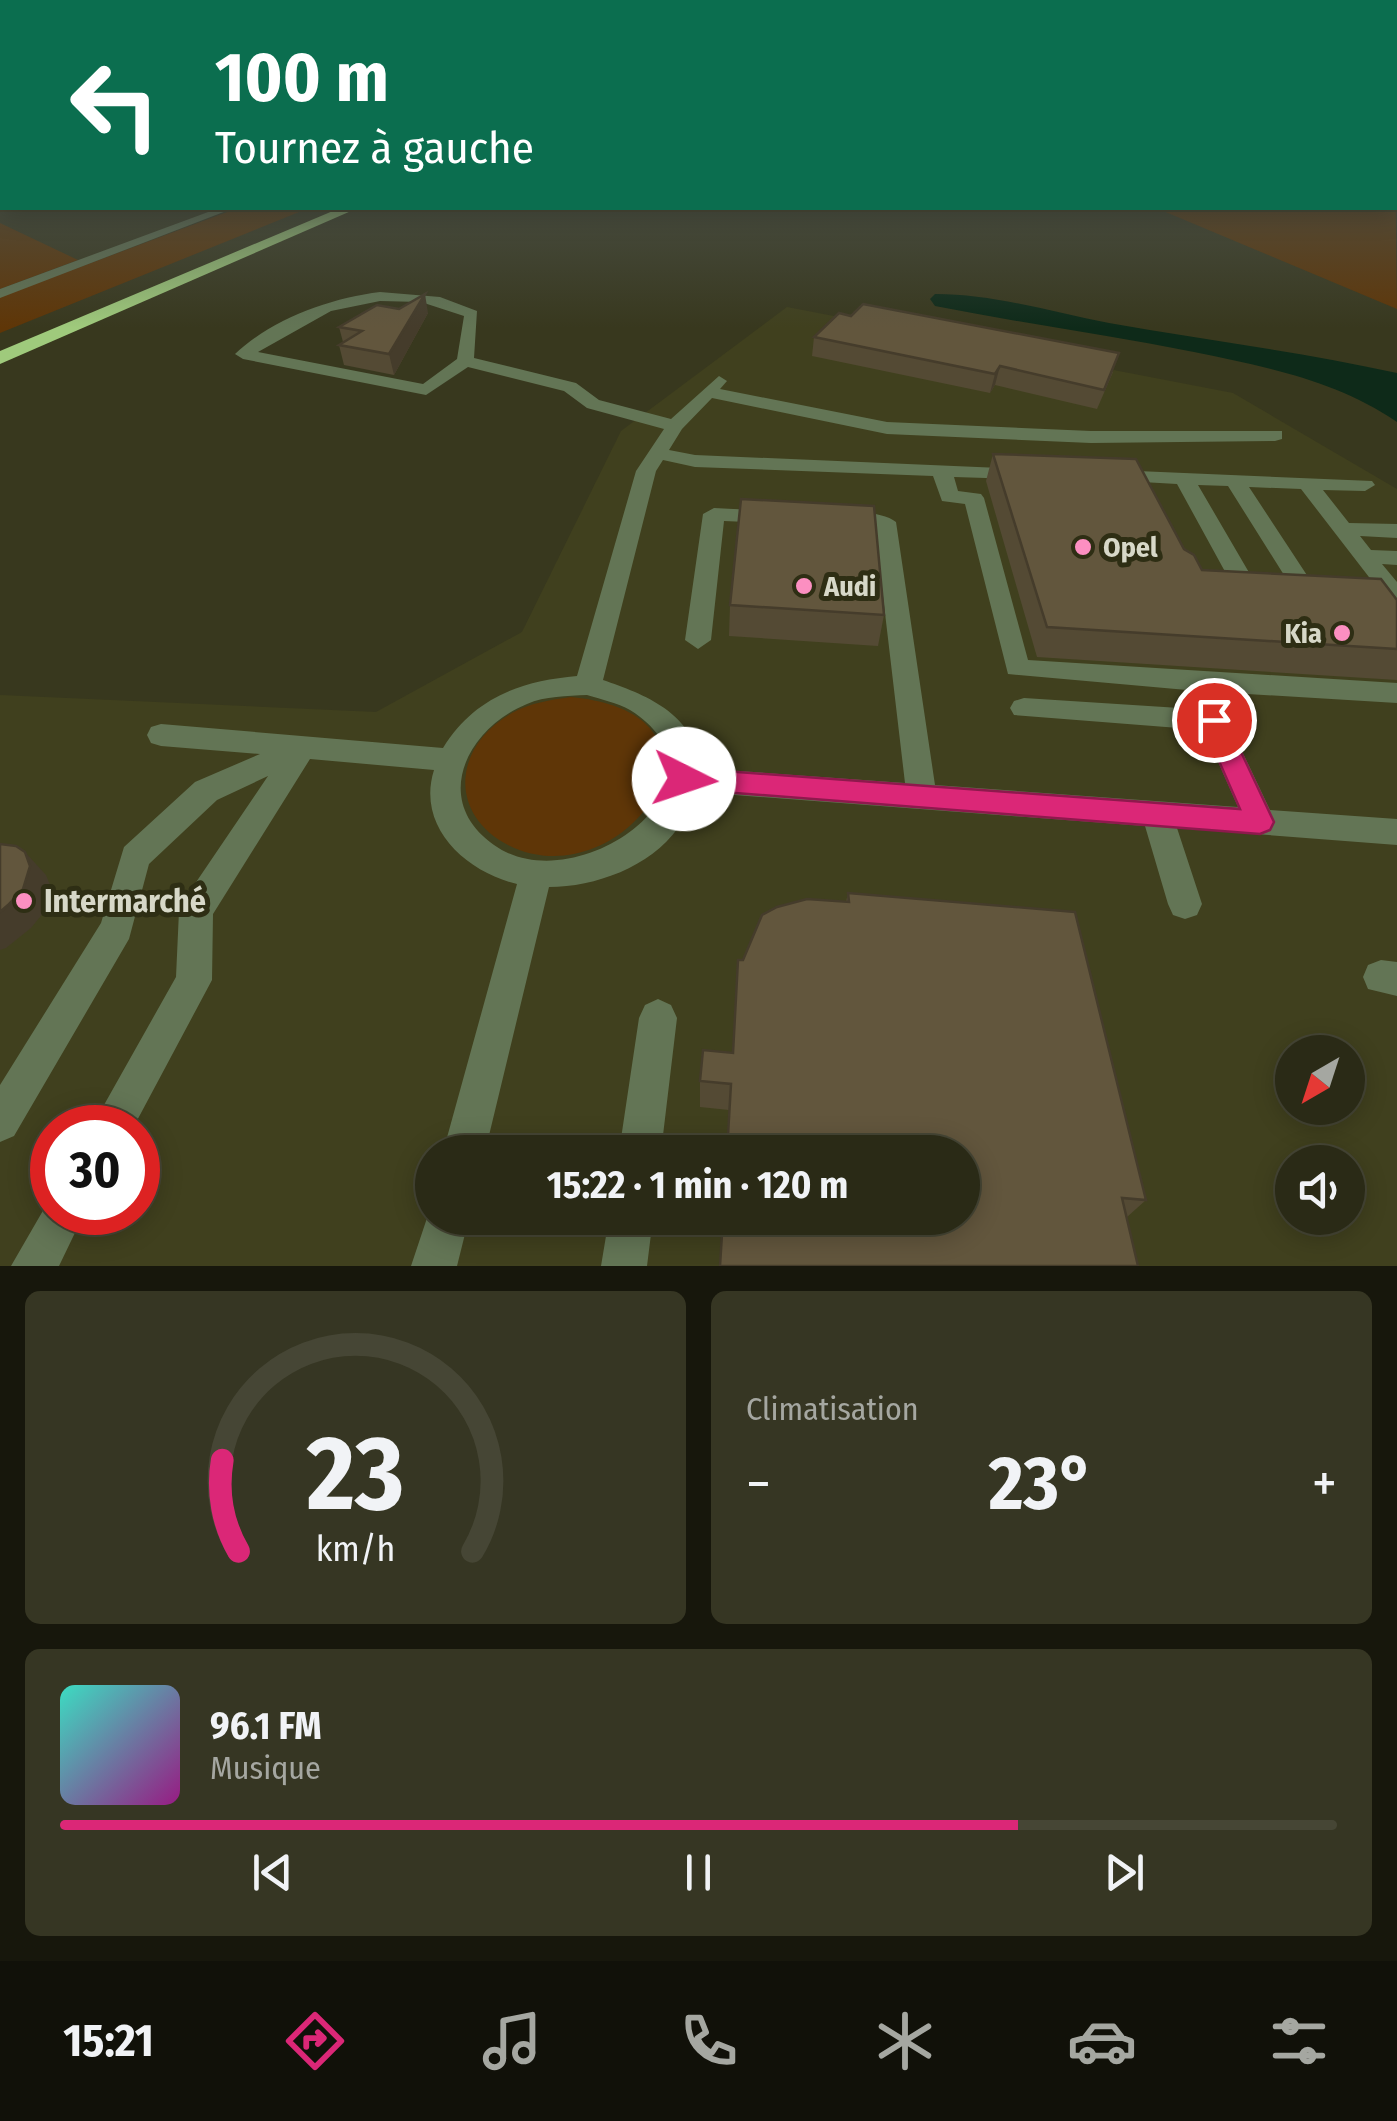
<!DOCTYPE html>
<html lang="fr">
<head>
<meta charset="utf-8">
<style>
  :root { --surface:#2a2a16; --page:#363623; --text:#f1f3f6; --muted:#a5a7a1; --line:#464635; --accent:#db2777 }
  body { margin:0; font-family:"Fira Sans Condensed",sans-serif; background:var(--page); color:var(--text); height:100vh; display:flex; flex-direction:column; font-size:38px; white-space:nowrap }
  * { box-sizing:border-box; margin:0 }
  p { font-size:32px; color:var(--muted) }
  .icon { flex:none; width:55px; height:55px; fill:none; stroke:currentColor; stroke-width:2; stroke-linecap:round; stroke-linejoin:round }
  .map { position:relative; height:1266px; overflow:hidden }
  .drawer { display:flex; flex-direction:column; gap:25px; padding:25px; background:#17170c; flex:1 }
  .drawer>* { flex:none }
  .banner { position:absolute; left:0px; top:0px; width:1398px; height:210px; box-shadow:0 5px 25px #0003,0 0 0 2px var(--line); background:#0b6e4f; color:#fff; overflow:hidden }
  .needle { width:65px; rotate:219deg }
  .controls { position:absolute; left:1275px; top:1035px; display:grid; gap:20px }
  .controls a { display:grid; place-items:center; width:90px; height:90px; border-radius:50%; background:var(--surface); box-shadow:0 5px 25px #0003,0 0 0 2px var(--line); font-size:50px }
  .speed { position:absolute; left:30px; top:1105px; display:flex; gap:20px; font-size:50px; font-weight:700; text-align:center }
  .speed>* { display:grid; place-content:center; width:130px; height:130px; border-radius:50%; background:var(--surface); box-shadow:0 5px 25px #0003,0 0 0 2px var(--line); line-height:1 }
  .speed .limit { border:15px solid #d22; background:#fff; color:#111 }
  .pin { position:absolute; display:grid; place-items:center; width:85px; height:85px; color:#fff; margin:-42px; border:5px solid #fff; border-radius:50%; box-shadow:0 2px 10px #0007 }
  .me { position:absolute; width:110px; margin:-55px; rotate:94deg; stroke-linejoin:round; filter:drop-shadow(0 0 8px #0008) }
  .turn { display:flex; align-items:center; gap:35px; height:210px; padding:0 50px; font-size:45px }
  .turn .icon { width:130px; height:130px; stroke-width:2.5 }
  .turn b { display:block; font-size:70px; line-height:85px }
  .big { font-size:75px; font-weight:700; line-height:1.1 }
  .drawer .card { flex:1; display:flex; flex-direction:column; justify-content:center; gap:15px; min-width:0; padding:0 35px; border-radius:15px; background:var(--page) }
  .drawer .dial { align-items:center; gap:0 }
  .dial svg { height:260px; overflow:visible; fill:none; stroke:var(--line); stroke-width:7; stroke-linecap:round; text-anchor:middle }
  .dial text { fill:var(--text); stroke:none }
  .song { display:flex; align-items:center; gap:30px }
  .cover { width:120px; height:120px; border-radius:15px; background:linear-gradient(135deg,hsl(170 70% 55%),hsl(310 70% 35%)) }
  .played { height:10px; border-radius:5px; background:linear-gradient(90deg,var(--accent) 75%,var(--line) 75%) }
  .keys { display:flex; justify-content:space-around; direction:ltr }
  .heat { display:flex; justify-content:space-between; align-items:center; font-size:55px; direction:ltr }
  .drawer .tiles { flex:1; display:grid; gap:25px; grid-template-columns:1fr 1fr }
  .card:last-child { grid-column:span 2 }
  .trip { position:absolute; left:415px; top:1135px; width:565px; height:100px; border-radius:50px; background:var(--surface); box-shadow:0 5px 25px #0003,0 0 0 2px var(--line); font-weight:700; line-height:100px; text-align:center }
  .dock { display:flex; height:160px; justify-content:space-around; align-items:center; background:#111109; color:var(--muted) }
  .dock .icon { width:70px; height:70px }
  .dock .current { color:var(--accent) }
  .dock b { font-size:45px; color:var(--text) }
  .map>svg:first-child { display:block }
  .built { fill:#40401e; fill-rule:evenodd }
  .green { fill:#5f3607 }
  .water { fill:#0e2a19 }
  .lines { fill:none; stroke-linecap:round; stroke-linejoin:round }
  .minor { fill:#637555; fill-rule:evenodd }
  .highway { fill:#9fca7c; fill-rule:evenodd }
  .wall { fill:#544a34 }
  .shaded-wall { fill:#453c2b }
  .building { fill:#62563d; stroke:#453c2b; stroke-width:2.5 }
  .route { fill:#db2777; stroke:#8e194d; stroke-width:2.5 }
  .poi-dot { fill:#fc8fc1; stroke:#2e2e14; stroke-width:4 }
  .labels { text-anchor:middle; stroke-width:10; stroke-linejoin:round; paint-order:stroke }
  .poi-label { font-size:28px; font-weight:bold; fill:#d7d8c8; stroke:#2e2e14; text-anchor:start }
  .near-poi-label { font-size:32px; font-weight:bold; fill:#d7d8c8; stroke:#2e2e14; text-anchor:start }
</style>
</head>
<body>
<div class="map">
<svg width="1397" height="1266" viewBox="0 0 1397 1266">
  <rect width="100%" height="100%" fill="#38381e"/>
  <path class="built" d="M 787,307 L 1233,393 L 1397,489 L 1397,1266 L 0,1266 L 0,695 L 376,712 L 522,632 L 621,431 ZM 1292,1052 L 1348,1052 L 1348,1108 L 1292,1108 ZM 52,1128 L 138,1128 L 138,1212 L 52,1212 ZM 432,1152 L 962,1152 L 962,1218 L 432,1218 ZM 1292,1162 L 1348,1162 L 1348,1218 L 1292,1218 Z"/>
  <path class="green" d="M 1395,152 L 1397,309 L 1156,208 L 1395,208 Z
    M 238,208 L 309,208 L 0,333 L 0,297 Z
    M 0,223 L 78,260 L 0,289 Z
    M 571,697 C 757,715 622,903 508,845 C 447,813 454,745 512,713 C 530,703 550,700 571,697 Z"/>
  <path class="water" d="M 935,294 C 994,294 1051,312 1109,323 C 1205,340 1302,352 1397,373 L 1397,422 C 1336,380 1266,367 1194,352 C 1108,335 1021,323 935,306 L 930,299 Z"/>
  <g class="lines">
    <path class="minor" d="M 219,208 L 234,208 L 0,298 L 0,289 Z
      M 380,292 L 440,297 L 477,311 L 474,358 L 576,383 L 599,400 L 671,419 L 719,376 L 727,381 L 720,389 L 887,422 L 1091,431 L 1282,431 L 1282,439 L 1275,441 L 1091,443 L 887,434 L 712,398 L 682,429 L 669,450 L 695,455 L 1026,469 L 1029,473 L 1019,479 L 954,477 L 958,491 L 981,494 L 984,498 L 1028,660 L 1397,683 L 1397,703 L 1214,692 L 1270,810 L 1397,819 L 1397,845 L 1177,828 L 1202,904 L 1197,915 L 1185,919 L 1173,915 L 1168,904 L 1145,826 L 695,792 C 690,803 685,818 678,828 C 650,867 595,887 549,887 L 485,1152 L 443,1152 L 517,884 C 466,872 416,827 434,770 L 310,759 L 213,914 L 212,980 L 133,1128 L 91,1128 L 176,977 L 179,911 L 184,900 L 268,776 L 217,800 L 149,864 L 129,939 L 14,1136 L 0,1142 L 0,1085 L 101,923 L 124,847 L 195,782 L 260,754 L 161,746 L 151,743 L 147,735 L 151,727 L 161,724 L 443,748 C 474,698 520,681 577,676 L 636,471 L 664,429 L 587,408 L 564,391 L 468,367 L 426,395 L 243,359 L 235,354 C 272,319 330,298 380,292 ZM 380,301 L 421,302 L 464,316 L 457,359 L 423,384 L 258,352 L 331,311 ZM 663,460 L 695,467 L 933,476 L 942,501 L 965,504 L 1008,674 L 1187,690 L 1195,709 L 1024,698 L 1014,701 L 1010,708 L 1014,715 L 1204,730 L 1238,807 L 935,785 L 896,522 C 883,511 844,509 831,520 L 842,526 L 875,528 L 905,783 L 697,768 C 699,715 644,694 603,680 L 656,471 ZM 587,695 C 600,699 618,703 630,710 C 746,783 576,904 494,845 C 431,801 466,729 527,704 C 545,696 567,696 587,695 Z
      M 1114,470 L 1372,481 L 1375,485 L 1365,491 L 1323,490 L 1349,523 L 1397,524 L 1397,538 L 1360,536 L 1371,550 L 1397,551 L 1397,565 L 1382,564 L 1397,582 L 1397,606 L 1389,603 L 1301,489 L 1249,487 L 1318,592 C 1307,604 1245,600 1234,588 L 1177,484 L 1107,480 L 1104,476 ZM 1198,485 L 1228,486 L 1289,583 L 1254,581 Z
      M 714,508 L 772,511 L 783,517 L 772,523 L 724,521 L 711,640 L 698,649 L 685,640 L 703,514 Z
      M 1381,960 L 1397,962 L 1397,996 L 1368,989 L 1363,977 L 1368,965 Z
      M 658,999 L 671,1005 L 677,1018 L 661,1152 L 619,1152 L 639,1018 L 645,1005 Z
      M 52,1195 L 52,1212 L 85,1212 L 59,1266 L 11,1266 Z
      M 432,1203 L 432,1218 L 469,1218 L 457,1266 L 411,1266 Z
      M 609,1218 L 653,1218 L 647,1266 L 601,1266 Z"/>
    <path class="highway" d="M 340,208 L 358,208 L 0,364 L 0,351 Z"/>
  </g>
  <path class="wall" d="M 399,309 L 428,313 L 394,375 L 344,365 L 339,345 L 343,342 L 339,327 Z
    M 814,337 L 1113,372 L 1097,409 L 995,385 L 990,393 L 812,356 Z
    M 993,454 L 1184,549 L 1202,570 L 1397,600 L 1397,680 L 1037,657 L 986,481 Z
    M 730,605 L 884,615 L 878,646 L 729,636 Z
    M 848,893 L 1146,1200 L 1127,1217 L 729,1110 L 700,1107 L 700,1081 L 733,1053 L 743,960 L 846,902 Z"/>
  <path class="shaded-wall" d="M 425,294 L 428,313 L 394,375 L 389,354 Z
    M 1000,366 L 995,385 L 990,393 L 995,374 Z
    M 25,852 L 46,875 L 52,890 L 44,912 L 31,928 L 6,948 L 0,950 L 0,912 Z"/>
  <path class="building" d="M 425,294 L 389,354 L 339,345 L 362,331 L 339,327 L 377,305 L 399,309 Z
    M 863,304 L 1119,353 L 1104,390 L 1000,366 L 995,374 L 814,337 L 839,313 L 851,316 Z
    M 993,454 L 1136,459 L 1184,549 L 1194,555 L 1202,570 L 1381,579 L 1397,600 L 1397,649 L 1047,627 Z
    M 741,499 L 874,506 L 884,615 L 730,605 Z
    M 0,844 L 16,846 L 25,852 L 30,866 L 23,889 L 8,905 L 0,912 Z
    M 848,893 L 1075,912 L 1146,1200 L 1122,1198 L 1138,1266 L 720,1266 L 723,1218 L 962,1218 L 962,1152 L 727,1152 L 731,1084 L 700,1081 L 703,1050 L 733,1053 L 738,960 L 743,960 L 762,915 L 777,907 L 807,899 L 849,902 Z"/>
  <linearGradient id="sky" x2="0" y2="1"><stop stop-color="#1f1f10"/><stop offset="0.46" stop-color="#4d534c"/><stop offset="1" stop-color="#4d534c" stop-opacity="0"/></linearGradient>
  <rect width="1397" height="328" fill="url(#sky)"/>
  <path class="route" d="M 1214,711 L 1222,714 L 1226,720 L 1274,822 L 1270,830 L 1260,834 L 684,789 L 675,786 L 671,779 L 675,771 L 684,768 L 1240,809 L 1201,720 L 1205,714 Z"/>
  <g class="poi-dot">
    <circle cx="1083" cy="547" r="10"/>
    <circle cx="804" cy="586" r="10"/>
    <circle cx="1342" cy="633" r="10"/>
    <circle cx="24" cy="901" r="10"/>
  </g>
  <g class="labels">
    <g class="poi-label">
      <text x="1103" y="557">Opel</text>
      <text x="824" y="596">Audi</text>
      <text x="1322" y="643" text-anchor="end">Kia</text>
    </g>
    <g class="near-poi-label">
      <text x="44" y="912">Intermarché</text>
    </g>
  </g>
</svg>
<div class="controls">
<a><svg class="needle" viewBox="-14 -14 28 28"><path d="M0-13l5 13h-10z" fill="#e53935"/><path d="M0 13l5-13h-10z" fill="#a5a7a1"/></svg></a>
<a><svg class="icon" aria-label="sound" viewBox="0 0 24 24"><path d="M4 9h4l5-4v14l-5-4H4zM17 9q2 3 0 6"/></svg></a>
</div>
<div class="speed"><div class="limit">30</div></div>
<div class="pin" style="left:1214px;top:720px;background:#d93025"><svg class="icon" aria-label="arrive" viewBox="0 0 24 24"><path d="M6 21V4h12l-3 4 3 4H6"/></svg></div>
<svg class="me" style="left:684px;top:779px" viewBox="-20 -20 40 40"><circle r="19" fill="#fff"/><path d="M0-13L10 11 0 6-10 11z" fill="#db2777"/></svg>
<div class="trip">15:22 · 1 min · 120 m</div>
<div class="banner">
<div class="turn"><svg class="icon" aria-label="left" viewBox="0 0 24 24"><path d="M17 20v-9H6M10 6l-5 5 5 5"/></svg><div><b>100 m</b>Tournez à gauche</div></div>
</div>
</div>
<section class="drawer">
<div class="tiles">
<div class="card dial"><svg viewBox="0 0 100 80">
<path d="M14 69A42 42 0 1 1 86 69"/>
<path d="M14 69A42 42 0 0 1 9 41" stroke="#db2777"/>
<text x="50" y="56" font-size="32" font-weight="700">23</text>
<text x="50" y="72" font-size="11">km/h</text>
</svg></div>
<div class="card"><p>Climatisation</p>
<div class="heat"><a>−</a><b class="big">23°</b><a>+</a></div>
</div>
<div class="card">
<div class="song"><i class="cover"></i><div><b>96.1 FM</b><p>Musique</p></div></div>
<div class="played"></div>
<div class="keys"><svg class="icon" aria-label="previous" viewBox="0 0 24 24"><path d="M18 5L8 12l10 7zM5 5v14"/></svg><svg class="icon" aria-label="pause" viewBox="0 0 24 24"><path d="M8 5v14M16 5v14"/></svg><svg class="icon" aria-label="next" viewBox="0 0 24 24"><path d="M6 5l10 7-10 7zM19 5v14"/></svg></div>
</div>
</div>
</section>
<nav class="dock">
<b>15:21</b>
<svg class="icon current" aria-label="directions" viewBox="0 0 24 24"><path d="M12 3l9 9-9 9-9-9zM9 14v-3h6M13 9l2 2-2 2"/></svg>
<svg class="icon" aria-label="music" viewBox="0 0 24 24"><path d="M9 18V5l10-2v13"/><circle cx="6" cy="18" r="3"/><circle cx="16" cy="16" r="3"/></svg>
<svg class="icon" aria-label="phone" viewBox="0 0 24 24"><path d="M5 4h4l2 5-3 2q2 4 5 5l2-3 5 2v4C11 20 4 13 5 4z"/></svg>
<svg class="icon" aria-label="climate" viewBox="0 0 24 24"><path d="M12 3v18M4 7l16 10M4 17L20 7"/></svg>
<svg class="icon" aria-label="car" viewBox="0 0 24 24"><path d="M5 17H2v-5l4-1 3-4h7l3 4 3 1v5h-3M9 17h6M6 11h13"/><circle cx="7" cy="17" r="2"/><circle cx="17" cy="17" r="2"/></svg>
<svg class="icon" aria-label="filters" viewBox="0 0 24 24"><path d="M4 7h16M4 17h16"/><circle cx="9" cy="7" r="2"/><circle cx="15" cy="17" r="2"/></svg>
</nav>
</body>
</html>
